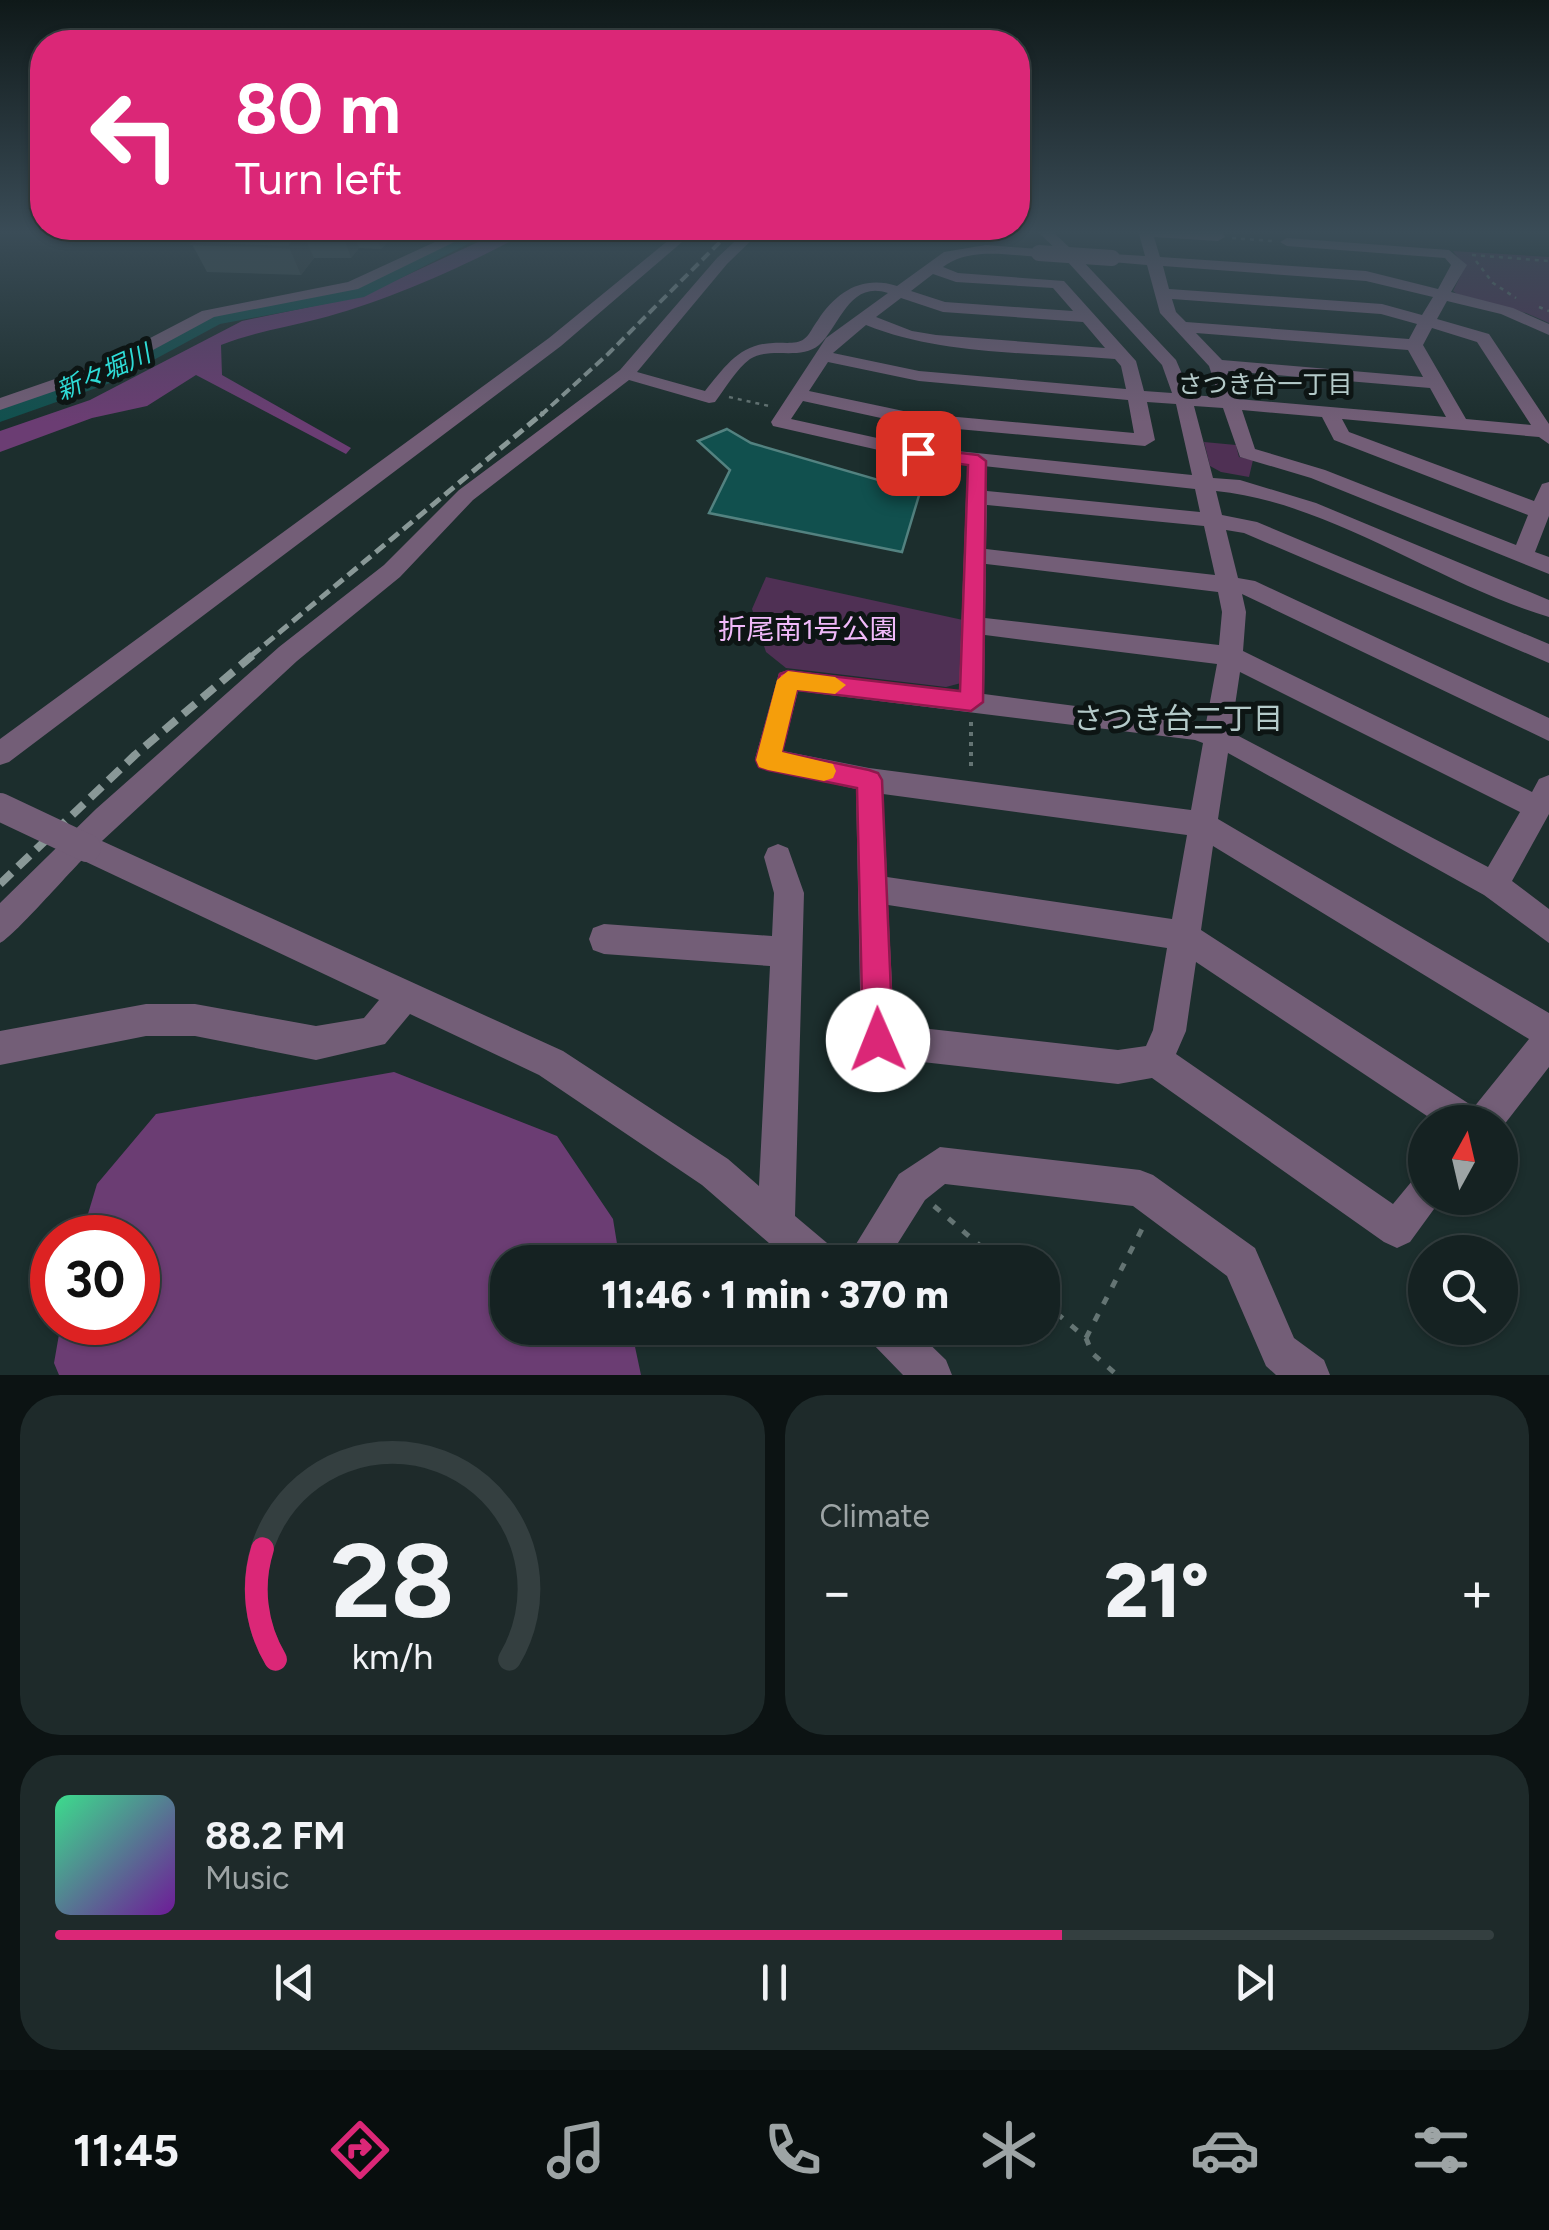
<!DOCTYPE html>
<html lang="en">
<head>
<meta charset="utf-8">
<style>
  :root { --surface:#152222; --page:#1e2a2a; --text:#f1f3f6; --muted:#9da4a5; --line:#343f40; --accent:#db2777 }
  body { margin:0; font-family:Figtree,"Noto Sans JP",sans-serif; background:var(--page); color:var(--text); height:100vh; display:flex; flex-direction:column; font-size:38px; white-space:nowrap }
  * { box-sizing:border-box; margin:0 }
  p { font-size:32px; color:var(--muted) }
  .icon { flex:none; width:55px; height:55px; fill:none; stroke:currentColor; stroke-width:2; stroke-linecap:round; stroke-linejoin:round }
  .map { position:relative; height:1375px; overflow:hidden }
  .panel { display:flex; flex-direction:column; gap:20px; padding:20px; background:#0c1313; flex:1 }
  .panel>* { flex:none }
  .guide { position:absolute; left:30px; top:30px; width:1000px; height:210px; border-radius:40px; box-shadow:0 2px 8px #0004,0 0 0 2px var(--line); background:#db2777; color:#fff; overflow:hidden }
  .needle { width:65px; rotate:8deg }
  .tools { position:absolute; left:1408px; top:1105px; display:grid; gap:20px }
  .tools a { display:grid; place-items:center; width:110px; height:110px; border-radius:50%; background:var(--surface); box-shadow:0 2px 8px #0004,0 0 0 2px var(--line); font-size:50px }
  .speed { position:absolute; left:30px; top:1215px; display:flex; gap:20px; font-size:50px; font-weight:700; text-align:center }
  .speed>* { display:grid; place-content:center; width:130px; height:130px; border-radius:50%; background:var(--surface); box-shadow:0 2px 8px #0004,0 0 0 2px var(--line); line-height:1 }
  .speed .limit { border:15px solid #d22; background:#fff; color:#111 }
  .pin { position:absolute; display:grid; place-items:center; width:85px; height:85px; color:#fff; margin:-42px; border-radius:20px; box-shadow:0 5px 15px #0006 }
  .me { position:absolute; width:110px; margin:-55px; rotate:359deg; stroke-linejoin:round; filter:drop-shadow(0 0 8px #0008) }
  .turn { display:flex; align-items:center; gap:35px; height:210px; padding:0 40px; font-size:45px }
  .turn .icon { width:130px; height:130px; stroke-width:2.5 }
  .turn b { display:block; font-size:70px; line-height:85px }
  .big { font-size:75px; font-weight:800; line-height:1.1 }
  .panel .card { flex:1; display:flex; flex-direction:column; justify-content:center; gap:15px; min-width:0; padding:0 35px; border-radius:40px; background:var(--page) }
  .panel .dial { align-items:center; gap:0 }
  .dial svg { height:260px; overflow:visible; fill:none; stroke:var(--line); stroke-width:7; stroke-linecap:round; text-anchor:middle }
  .dial text { fill:var(--text); stroke:none }
  .song { display:flex; align-items:center; gap:30px }
  .cover { width:120px; height:120px; border-radius:15px; background:linear-gradient(135deg,hsl(150 70% 55%),hsl(280 70% 35%)) }
  .played { height:10px; border-radius:5px; background:linear-gradient(90deg,var(--accent) 70%,var(--line) 70%) }
  .keys { display:flex; justify-content:space-around; direction:ltr }
  .heat { display:flex; justify-content:space-between; align-items:center; font-size:55px; direction:ltr }
  .panel .tiles { flex:1; display:grid; gap:20px; grid-template-columns:1fr 1fr }
  .card:last-child { grid-column:span 2 }
  .trip { position:absolute; left:490px; top:1245px; width:570px; height:100px; border-radius:40px; background:var(--surface); box-shadow:0 2px 8px #0004,0 0 0 2px var(--line); font-weight:800; line-height:100px; text-align:center }
  .tab-bar { display:flex; height:160px; justify-content:space-around; align-items:center; background:#080e0e; color:var(--muted) }
  .tab-bar .icon { width:70px; height:70px }
  .tab-bar .selected { color:var(--accent) }
  .tab-bar b { font-size:45px; color:var(--text) }
  .map>svg:first-child { display:block }
  .green { fill:#4f3054 }
  .forest { fill:#6b3d73 }
  .water { fill:#11504e; stroke:#538280; stroke-width:2.5 }
  .lines { fill:none; stroke-linecap:round; stroke-linejoin:round }
  .river { fill:#11504e; fill-rule:evenodd }
  .path-far2 { stroke:#647473; stroke-width:2.5; stroke-dasharray:4 5; stroke-linecap:butt }
  .path-far1 { stroke:#647473; stroke-width:4; stroke-dasharray:4 6; stroke-linecap:butt }
  .path { stroke:#647473; stroke-width:5; stroke-dasharray:8 11; stroke-linecap:butt }
  .minor { fill:#735e77; fill-rule:evenodd }
  .rail-far2 { stroke:#899897; stroke-width:4; stroke-dasharray:10 5; stroke-linecap:butt }
  .rail-far1 { stroke:#899897; stroke-width:5; stroke-dasharray:12 6; stroke-linecap:butt }
  .rail { stroke:#899897; stroke-width:8; stroke-dasharray:16 9; stroke-linecap:butt }
  .minor-bridge-far1 { stroke:#735e77; stroke-width:16 }
  .minor-bridge { stroke:#735e77; stroke-width:28 }
  .wall { fill:#3b4c4b }
  .shaded-wall { fill:#303e3d }
  .building { fill:#455857; stroke:#303e3d; stroke-width:2.5 }
  .route { fill:#db2777; stroke:#8e194d; stroke-width:2.5 }
  .slow { fill:#f59e0b }
  .labels { text-anchor:middle; stroke-width:10; stroke-linejoin:round; paint-order:stroke }
  .far-water-label { font-size:25px; font-style:italic; fill:#2edcd7; stroke:#0d1514 }
  .far-neighbourhood-label { font-size:25px; fill:#b4cac9; stroke:#0d1514 }
  .park-label { font-size:28px; fill:#f1bafa; stroke:#0d1514 }
  .neighbourhood-label { font-size:30px; fill:#b4cac9; stroke:#0d1514 }
</style>
</head>
<body>
<div class="map">
<svg width="1549" height="1375" viewBox="0 0 1549 1375">
  <rect width="100%" height="100%" fill="#1c2e2d"/>
  <path class="green" d="M 1453,251 L 1549,257 L 1549,323 L 1526,313 L 1457,294 L 1453,291 L 1465,267 Z
    M 1204,442 L 1236,445 L 1239,457 L 1253,460 L 1249,477 L 1221,472 L 1210,466 Z
    M 766,577 L 963,620 L 961,683 L 946,687 L 786,668 L 766,652 L 752,609 Z"/>
  <path class="forest" d="M 504,230 L 531,230 C 471,264 385,302 318,319 C 284,328 253,332 221,345 L 222,375 L 351,448 L 346,454 L 196,375 L 147,406 L 92,418 L 0,452 L 0,431 L 90,400 L 242,321 L 362,296 Z
    M 394,1072 L 557,1136 L 613,1219 L 620,1262 L 508,1262 L 508,1328 L 631,1328 L 641,1375 L 59,1375 L 54,1363 L 61,1323 L 138,1322 L 138,1238 L 81,1237 L 97,1184 L 156,1114 Z"/>
  <path class="water" d="M 727,429 L 751,443 L 920,492 L 902,552 L 709,513 L 730,470 L 698,441 Z"/>
  <g class="lines">
    <path class="river" d="M 470,230 L 495,230 L 364,297 L 220,324 L 113,382 L 0,422 L 0,405 L 95,372 L 205,313 L 350,286 Z"/>
    <path class="path-far2" d="M 1232,238 L 1272,241
      M 1472,255 L 1549,261
      M 1476,261 L 1493,283 L 1516,298
      M 1539,307 L 1549,311
      M 729,397 L 769,406"/>
    <path class="path-far1" d="M 971,722 L 971,772"/>
    <path class="path" d="M 934,1206 L 999,1262
      M 1042,1301 L 1086,1338 L 1092,1353 L 1117,1375
      M 1086,1338 L 1143,1227"/>
    <path class="minor" d="M 461,230 L 479,230 L 358,289 L 214,317 L 116,370 L 0,410 L 0,398 L 104,362 L 202,311 L 348,282 Z
      M 681,230 L 696,230 L 561,346 L 9,762 L 0,765 L 0,739 L 549,338 Z
      M 747,230 L 762,230 L 727,264 L 637,372 L 705,391 C 725,367 739,344 773,343 C 783,342 796,345 804,339 C 810,335 813,326 818,320 C 837,291 863,275 897,286 L 944,252 L 986,245 L 1039,249 L 1046,253 L 1039,257 C 1008,255 969,247 943,267 L 958,273 L 1064,281 L 1136,361 L 1144,391 L 1172,393 L 1162,365 L 1066,260 L 1079,257 L 1176,360 L 1191,395 L 1219,397 L 1209,366 L 1160,313 L 1147,265 L 1112,262 L 1105,258 L 1112,254 L 1145,256 L 1138,230 L 1221,230 L 1225,237 L 1218,241 L 1154,237 L 1160,257 L 1366,271 L 1438,289 L 1451,265 L 1445,258 L 1287,246 L 1280,242 L 1287,238 L 1449,250 L 1467,265 L 1451,292 L 1513,308 L 1549,324 L 1549,335 L 1501,314 L 1447,301 L 1437,319 L 1489,334 L 1549,424 L 1549,444 L 1539,437 L 1342,419 L 1349,432 L 1534,501 L 1542,484 L 1549,482 L 1549,516 L 1535,552 L 1549,557 L 1549,574 L 1311,478 L 1240,457 L 1223,408 L 1194,406 L 1213,478 L 1240,480 L 1316,503 L 1549,600 L 1549,617 C 1438,584 1332,503 1216,491 L 1222,515 L 1257,522 L 1549,644 L 1549,663 L 1244,533 L 1226,530 L 1238,578 L 1255,581 L 1549,718 L 1549,741 L 1242,594 L 1246,612 L 1243,651 L 1532,792 L 1539,779 L 1549,775 L 1549,814 L 1512,881 L 1549,909 L 1549,943 L 1484,895 L 1228,753 L 1218,819 L 1549,1013 L 1549,1067 L 1500,1130 L 1500,1122 L 1436,1122 L 1196,962 L 1186,1031 L 1176,1054 L 1393,1204 L 1412,1181 L 1425,1176 L 1425,1198 L 1442,1198 L 1410,1242 L 1397,1248 L 1384,1242 L 1152,1078 L 1118,1084 L 878,1057 L 866,1052 L 861,1040 L 856,789 L 759,767 L 755,759 L 779,673 L 788,670 L 959,691 L 966,497 L 970,476 L 984,476 L 987,491 L 1200,512 L 1195,489 L 918,459 L 773,426 L 771,422 L 826,338 L 888,293 C 849,280 840,326 819,345 C 800,361 771,346 750,359 C 737,368 725,389 715,402 L 709,403 L 629,380 L 473,500 L 400,577 L 297,661 L 102,841 L 563,1051 L 728,1159 L 759,1186 L 770,966 L 604,954 L 593,950 L 589,939 L 593,928 L 604,924 L 772,936 L 774,893 L 764,857 L 768,848 L 778,844 L 788,848 L 804,893 L 795,1216 L 833,1248 L 838,1262 L 791,1262 L 702,1185 L 539,1075 L 410,1014 L 385,1044 L 316,1060 L 195,1036 L 146,1036 L 0,1065 L 0,1031 L 146,1004 L 195,1004 L 316,1026 L 364,1018 L 379,1000 L 82,860 C 67,875 12,938 0,943 L 0,903 L 96,809 L 279,647 L 384,565 L 459,490 L 620,370 L 717,258 ZM 1163,266 L 1366,281 L 1433,297 L 1422,315 L 1382,304 L 1169,289 ZM 933,274 L 956,282 L 1053,288 L 1073,311 L 945,302 L 911,291 ZM 901,298 L 943,312 L 1083,322 L 1105,348 L 936,335 L 912,331 L 876,317 ZM 1172,299 L 1381,314 L 1417,324 L 1409,339 L 1186,322 L 1176,312 ZM 866,325 C 943,356 1033,352 1115,359 L 1121,366 L 1126,389 L 919,371 L 833,353 ZM 1432,328 L 1477,342 L 1531,425 L 1466,419 L 1423,345 ZM 1196,333 L 1408,350 L 1423,377 L 1222,360 ZM 828,362 L 919,381 L 1128,400 L 1134,433 L 913,413 L 809,391 ZM 1228,371 L 1430,388 L 1446,417 L 1238,399 ZM 803,401 L 913,425 L 1145,446 L 1155,440 L 1147,402 L 1176,404 L 1192,475 L 918,447 L 791,419 ZM 1242,410 L 1322,417 L 1334,440 L 1528,515 L 1516,545 L 1325,470 L 1255,449 ZM 987,505 L 1204,526 L 1215,575 L 986,549 ZM 986,564 L 1218,592 L 1222,612 L 1219,645 L 985,618 ZM 985,635 L 1217,664 L 1206,723 L 984,694 ZM 1240,672 L 1520,812 L 1488,867 L 1231,732 ZM 798,691 L 1195,740 L 1203,743 L 1191,810 L 869,768 L 783,751 ZM 883,794 L 1187,835 L 1172,919 L 887,877 ZM 1213,846 L 1529,1039 L 1474,1107 L 1201,930 ZM 888,905 L 1167,948 L 1153,1030 L 1146,1046 L 1118,1050 L 894,1025 Z
      M 1036,230 L 1051,230 L 1071,249 L 1059,252 Z
      M 940,1147 L 1140,1170 L 1153,1175 L 1255,1248 L 1294,1338 L 1324,1360 L 1330,1375 L 1276,1375 L 1266,1366 L 1227,1276 L 1133,1206 L 945,1184 L 925,1200 L 886,1262 L 845,1262 L 899,1174 Z
      M 865,1328 L 913,1328 L 946,1360 L 952,1375 L 903,1375 L 871,1342 Z"/>
    <path class="rail-far2" d="M 540,416 L 608,354 L 732,230"/>
    <path class="rail-far1" d="M 251,656 L 543,413"/>
    <path class="rail" d="M 0,884 L 135,755 L 254,654"/>
    <path class="minor-bridge-far1" d="M 1039,253 L 1112,258"/>
    <path class="minor-bridge" d="M 0,807 L 87,848"/>
  </g>
  <path class="wall" d="M 206,230 L 416,230 L 410,239 L 390,239 L 381,249 L 359,248 L 351,258 L 314,258 L 301,275 L 207,272 L 192,244 Z"/>
  <path class="shaded-wall" d="M 341,230 L 352,230 L 359,248 L 351,258 Z
    M 374,230 L 387,230 L 390,239 L 381,249 Z
    M 406,230 L 416,230 L 410,239 Z
    M 302,231 L 314,258 L 301,275 L 289,247 Z"/>
  <path class="building" d="M 206,230 L 341,230 L 302,231 L 289,247 L 192,244 Z"/>
  <linearGradient id="sky" x2="0" y2="1"><stop stop-color="#0f1919"/><stop offset="0.55" stop-color="#3a4c57"/><stop offset="1" stop-color="#3a4c57" stop-opacity="0"/></linearGradient>
  <rect width="1549" height="422" fill="url(#sky)"/>
  <path class="route" d="M 918,448 L 978,455 L 986,461 L 983,702 L 971,711 L 797,690 L 782,752 L 869,770 L 878,773 L 882,780 L 893,1040 L 889,1050 L 878,1055 L 867,1050 L 863,1040 L 857,788 L 768,770 L 759,767 L 756,760 L 780,674 L 788,671 L 960,691 L 968,465 L 912,457 L 912,449 Z"/>
  <path class="slow" d="M 788,671 L 835,677 L 846,685 L 835,694 L 797,690 L 782,752 L 833,764 L 836,771 L 833,778 L 824,781 L 768,770 L 759,767 L 756,760 L 777,680 Z"/>
  <g class="labels">
    <g class="far-water-label">
      <text transform="translate(103 372) rotate(-24)" y="9">新々堀川</text>
    </g>
    <g class="far-neighbourhood-label">
      <text x="1265" y="393">さつき台一丁目</text>
    </g>
    <g class="park-label">
      <text x="808" y="639">折尾南1号公園</text>
    </g>
    <g class="neighbourhood-label">
      <text x="1178" y="729">さつき台二丁目</text>
    </g>
  </g>
</svg>
<div class="tools">
<a><svg class="needle" viewBox="-14 -14 28 28"><path d="M0-13l5 13h-10z" fill="#e53935"/><path d="M0 13l5-13h-10z" fill="#9da4a5"/></svg></a>
<a><svg class="icon" aria-label="search" viewBox="0 0 24 24"><circle cx="10" cy="10" r="6"/><path d="M15 15l6 6"/></svg></a>
</div>
<div class="speed"><div class="limit">30</div></div>
<div class="pin" style="left:918px;top:453px;background:#d93025"><svg class="icon" aria-label="arrive" viewBox="0 0 24 24"><path d="M6 21V4h12l-3 4 3 4H6"/></svg></div>
<svg class="me" style="left:878px;top:1040px" viewBox="-20 -20 40 40"><circle r="19" fill="#fff"/><path d="M0-13L10 11 0 6-10 11z" fill="#db2777"/></svg>
<div class="trip">11:46 · 1 min · 370 m</div>
<div class="guide">
<div class="turn"><svg class="icon" aria-label="left" viewBox="0 0 24 24"><path d="M17 20v-9H6M10 6l-5 5 5 5"/></svg><div><b>80 m</b>Turn left</div></div>
</div>
</div>
<section class="panel">
<div class="tiles">
<div class="card dial"><svg viewBox="0 0 100 80">
<path d="M14 69A42 42 0 1 1 86 69"/>
<path d="M14 69A42 42 0 0 1 10 35" stroke="#db2777"/>
<text x="50" y="56" font-size="32" font-weight="700">28</text>
<text x="50" y="72" font-size="11">km/h</text>
</svg></div>
<div class="card"><p>Climate</p>
<div class="heat"><a>−</a><b class="big">21°</b><a>+</a></div>
</div>
<div class="card">
<div class="song"><i class="cover"></i><div><b>88.2 FM</b><p>Music</p></div></div>
<div class="played"></div>
<div class="keys"><svg class="icon" aria-label="previous" viewBox="0 0 24 24"><path d="M18 5L8 12l10 7zM5 5v14"/></svg><svg class="icon" aria-label="pause" viewBox="0 0 24 24"><path d="M8 5v14M16 5v14"/></svg><svg class="icon" aria-label="next" viewBox="0 0 24 24"><path d="M6 5l10 7-10 7zM19 5v14"/></svg></div>
</div>
</div>
</section>
<nav class="tab-bar">
<b>11:45</b>
<svg class="icon selected" aria-label="directions" viewBox="0 0 24 24"><path d="M12 3l9 9-9 9-9-9zM9 14v-3h6M13 9l2 2-2 2"/></svg>
<svg class="icon" aria-label="music" viewBox="0 0 24 24"><path d="M9 18V5l10-2v13"/><circle cx="6" cy="18" r="3"/><circle cx="16" cy="16" r="3"/></svg>
<svg class="icon" aria-label="phone" viewBox="0 0 24 24"><path d="M5 4h4l2 5-3 2q2 4 5 5l2-3 5 2v4C11 20 4 13 5 4z"/></svg>
<svg class="icon" aria-label="climate" viewBox="0 0 24 24"><path d="M12 3v18M4 7l16 10M4 17L20 7"/></svg>
<svg class="icon" aria-label="car" viewBox="0 0 24 24"><path d="M5 17H2v-5l4-1 3-4h7l3 4 3 1v5h-3M9 17h6M6 11h13"/><circle cx="7" cy="17" r="2"/><circle cx="17" cy="17" r="2"/></svg>
<svg class="icon" aria-label="filters" viewBox="0 0 24 24"><path d="M4 7h16M4 17h16"/><circle cx="9" cy="7" r="2"/><circle cx="15" cy="17" r="2"/></svg>
</nav>
</body>
</html>
